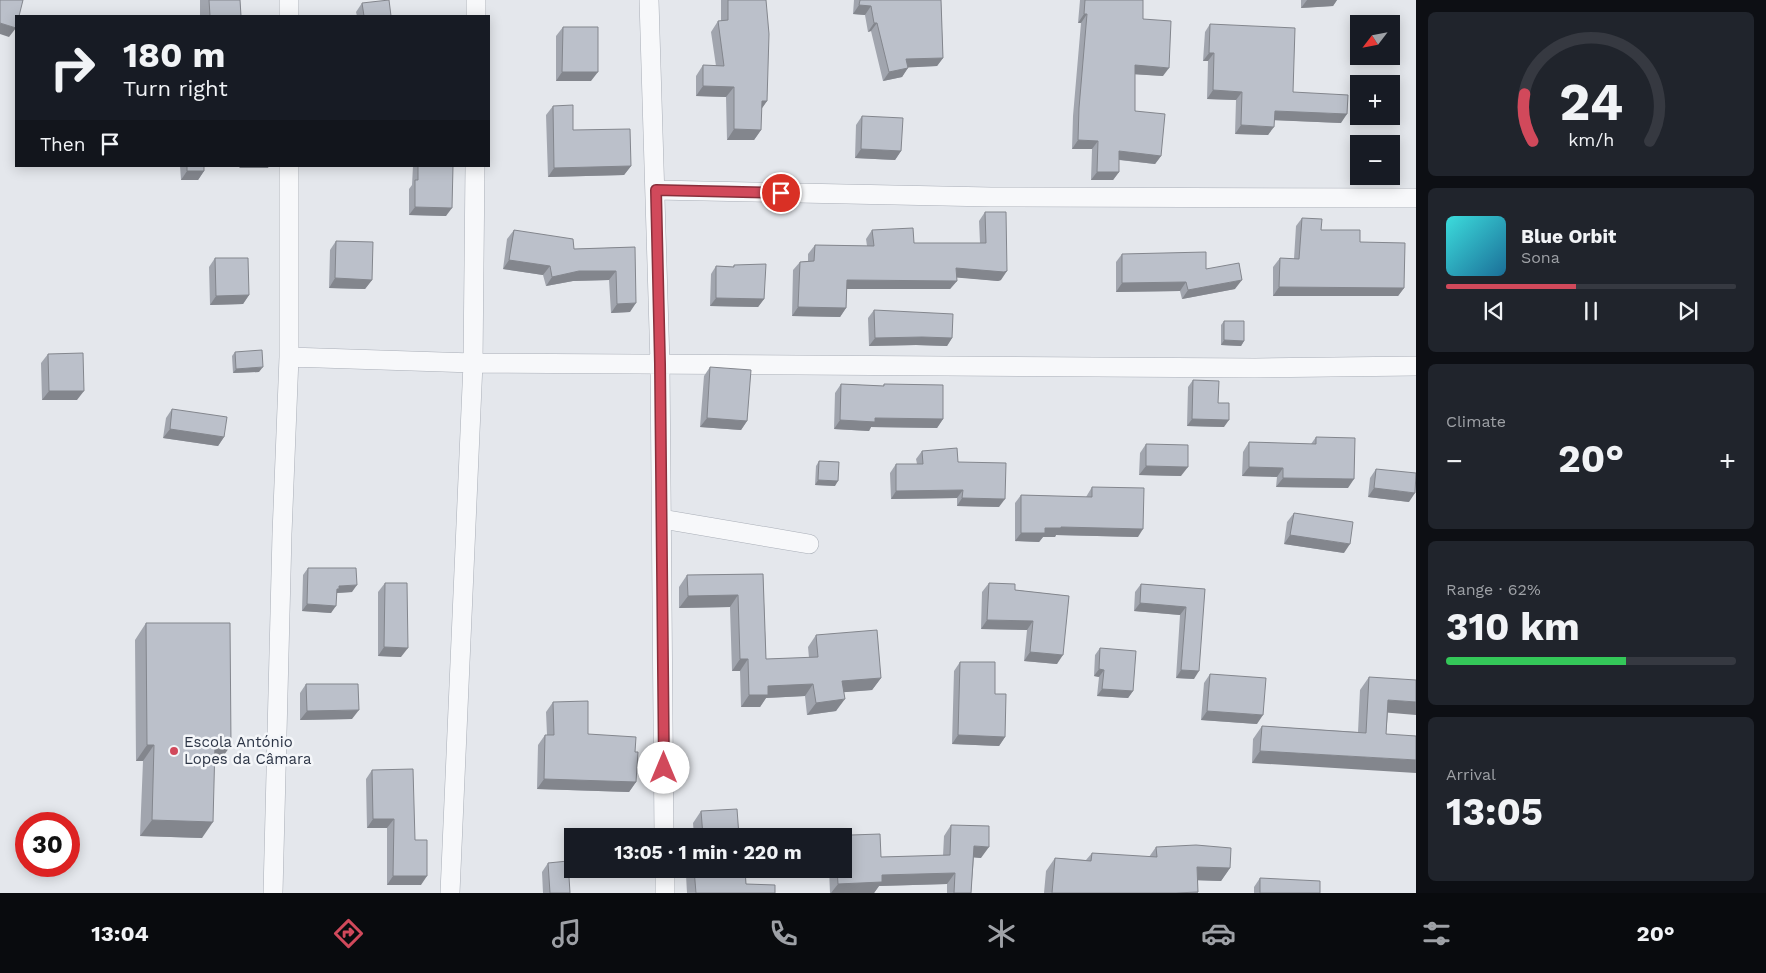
<!DOCTYPE html>
<html lang="en">
<head>
<meta charset="utf-8">
<style>
  :root { --surface:#171b24; --page:#20242c; --text:#f1f3f6; --muted:#9ea1a6; --line:#363941; --accent:#d1495b }
  body { margin:0; font-family:"Work Sans",sans-serif; background:var(--page); color:var(--text); height:100vh; display:flex; flex-direction:column; font-size:19px; white-space:nowrap }
  * { box-sizing:border-box; margin:0 }
  p { font-size:16px; color:var(--muted) }
  .icon { flex:none; width:28px; height:28px; fill:none; stroke:currentColor; stroke-width:2; stroke-linecap:round; stroke-linejoin:round }
  .map { position:relative; flex:1; overflow:hidden }
  .side { display:flex; flex-direction:column; gap:12px; padding:12px; background:#0d0f14; width:350px }
  .side>* { flex:none }
  .guide { position:absolute; left:15px; top:15px; width:475px; height:152px; border-radius:0px; box-shadow:0 2px 12px #0003; background:#171b24; color:var(--text); overflow:hidden }
  .needle { width:32px; rotate:238deg }
  .fabs { position:absolute; left:1350px; top:15px; display:grid; gap:10px }
  .fabs a { display:grid; place-items:center; width:50px; height:50px; border-radius:0px; background:var(--surface); box-shadow:0 2px 12px #0003; font-size:25px }
  .speed { position:absolute; left:15px; top:812px; display:flex; gap:10px; font-size:25px; font-weight:700; text-align:center }
  .speed>* { display:grid; place-content:center; width:65px; height:65px; border-radius:50%; background:var(--surface); box-shadow:0 2px 12px #0003; line-height:1 }
  .speed .limit { border:8px solid #d22; background:#fff; color:#111 }
  .pin { position:absolute; display:grid; place-items:center; width:42px; height:42px; color:#fff; margin:-21px; border:2px solid #fff; border-radius:50%; box-shadow:0 1px 5px #0007 }
  .me { position:absolute; width:55px; margin:-28px; rotate:0deg; stroke-linejoin:round; filter:drop-shadow(0 0 4px #0008) }
  .turn { display:flex; align-items:center; gap:18px; height:105px; padding:0 25px; font-size:22px }
  .turn .icon { width:65px; height:65px; stroke-width:2.5 }
  .turn b { display:block; font-size:35px; line-height:42px }
  .then { display:flex; align-items:center; height:48px; padding:0 25px; background:#0003; gap:10px; font-size:19px }
  .big { font-size:38px; font-weight:700; line-height:1.1 }
  .side .tile { flex:1; display:flex; flex-direction:column; justify-content:center; gap:8px; min-width:0; padding:0 18px; border-radius:8px; background:var(--page) }
  .side .dial { align-items:center; gap:0 }
  .dial svg { height:130px; overflow:visible; fill:none; stroke:var(--line); stroke-width:7; stroke-linecap:round; text-anchor:middle }
  .dial text { fill:var(--text); stroke:none }
  .song { display:flex; align-items:center; gap:15px }
  .cover { width:60px; height:60px; border-radius:8px; background:linear-gradient(135deg,hsl(180 70% 55%),hsl(200 70% 35%)) }
  .played { height:5px; border-radius:2px; background:linear-gradient(90deg,var(--accent) 45%,var(--line) 45%) }
  .keys { display:flex; justify-content:space-around; direction:ltr }
  .heat { display:flex; justify-content:space-between; align-items:center; font-size:28px; direction:ltr }
  .charge { height:8px; border-radius:4px; background:linear-gradient(90deg,#34c759 62%,var(--line) 0) }
  .trip { position:absolute; left:564px; top:828px; width:288px; height:50px; border-radius:0px; background:var(--surface); box-shadow:0 2px 12px #0003; font-weight:700; line-height:50px; text-align:center }
  .tab-bar { display:flex; height:80px; justify-content:space-around; align-items:center; background:#090b0e; color:var(--muted) }
  .tab-bar .icon { width:35px; height:35px }
  .tab-bar .selected { color:var(--accent) }
  .tab-bar b { font-size:22px; color:var(--text) }
  main { display:flex; flex:1; min-height:0 }
  .map>svg:first-child { display:block }
  .lines { fill:none; stroke-linecap:round; stroke-linejoin:round }
  .street-casing { stroke:#a9aeb7; stroke-width:20 }
  .street { stroke:#f7f8fa; stroke-width:19 }
  .wall { fill:#a1a5ae }
  .shaded-wall { fill:#83868d }
  .building { fill:#bbc0ca; stroke:#83868d }
  .route-casing { stroke:#882f3b; stroke-width:12 }
  .route { stroke:#d1495b; stroke-width:9 }
  .poi-dot { fill:#d1495b; stroke:#f4f6f9; stroke-width:2 }
  .labels { text-anchor:middle; stroke-width:5; stroke-linejoin:round; paint-order:stroke }
  .poi-label { font-size:15px; fill:#2b3445; stroke:#f4f6f9; text-anchor:start }
</style>
</head>
<body>
<main>
<div class="map">
<svg width="1416" height="893" viewBox="0 0 1416 893">
  <rect width="100%" height="100%" fill="#e4e7ec"/>
  <g class="lines">
    <g class="street-casing">
      <path id="street" d="M 649,0 L 660,364 L 664,836
        M 289,16 L 289,0
        M 476,16 L 476,0
        M 656,190 L 991,197 L 1416,198
        M 289,357 L 473,363 L 1255,368 L 1416,366
        M 662,519 L 809,544
        M 665,869 L 665,893
        M 273,893 L 282,534 L 289,357 L 289,166
        M 450,893 L 473,363 L 475,166"/>
    </g>
    <use href="#street" class="street"/>
  </g>
  <path class="wall" d="M 200,0 L 240,0 L 241,16 L 200,16 Z
    M 721,0 L 766,0 L 767,101 L 761,109 L 761,130 L 754,140 L 727,140 L 726,97 L 696,96 L 696,76 L 703,65 L 716,66 L 711,32 L 718,21 L 721,21 Z
    M 854,0 L 941,0 L 943,58 L 937,66 L 908,67 L 902,77 L 883,81 L 871,31 L 868,32 L 865,15 L 853,14 Z
    M 1080,0 L 1143,0 L 1143,19 L 1163,76 L 1135,74 L 1135,111 L 1161,156 L 1155,164 L 1119,160 L 1119,172 L 1113,180 L 1091,180 L 1092,149 L 1072,149 L 1073,116 L 1081,23 L 1078,23 Z
    M 1301,0 L 1337,0 L 1333,6 L 1301,8 Z
    M 362,3 L 391,16 L 357,16 L 356,12 Z
    M 1210,24 L 1293,92 L 1341,123 L 1274,120 L 1268,135 L 1235,134 L 1236,100 L 1207,99 L 1208,61 L 1203,61 L 1205,32 Z
    M 563,27 L 591,81 L 556,81 L 556,36 Z
    M 553,106 L 573,130 L 631,166 L 624,175 L 548,177 L 546,115 Z
    M 862,116 L 901,151 L 895,160 L 855,158 L 856,125 Z
    M 180,166 L 204,166 L 204,171 L 198,180 L 181,180 Z
    M 413,166 L 453,166 L 446,216 L 409,215 L 409,189 L 412,185 Z
    M 985,212 L 1001,280 L 998,281 L 957,277 L 957,281 L 950,289 L 847,289 L 846,308 L 840,317 L 792,316 L 793,270 L 800,262 L 808,261 L 808,254 L 815,245 L 867,246 L 866,239 L 872,230 L 914,243 L 980,243 L 979,221 Z
    M 1302,218 L 1321,230 L 1360,242 L 1404,288 L 1398,296 L 1273,296 L 1273,267 L 1280,258 L 1294,259 L 1296,226 Z
    M 514,230 L 574,249 L 635,247 L 630,312 L 611,313 L 609,280 L 573,281 L 546,286 L 543,275 L 503,269 L 507,239 Z
    M 336,241 L 372,280 L 365,289 L 329,288 L 330,250 Z
    M 1122,254 L 1206,269 L 1235,289 L 1182,299 L 1180,291 L 1116,292 L 1116,262 Z
    M 215,258 L 249,295 L 243,304 L 210,305 L 209,267 Z
    M 734,265 L 764,299 L 758,307 L 710,306 L 711,274 L 716,266 L 733,267 Z
    M 874,310 L 952,338 L 947,346 L 916,345 L 869,346 L 868,318 Z
    M 1224,321 L 1244,341 L 1241,346 L 1221,345 L 1221,325 Z
    M 235,352 L 259,372 L 233,373 L 232,356 Z
    M 48,354 L 77,400 L 42,400 L 41,363 Z
    M 710,367 L 747,421 L 741,430 L 700,427 L 704,376 Z
    M 1193,380 L 1218,403 L 1224,427 L 1187,426 L 1188,387 Z
    M 841,384 L 883,386 L 884,384 L 943,419 L 937,428 L 871,427 L 869,431 L 834,429 L 835,393 Z
    M 172,409 L 224,437 L 218,446 L 163,438 L 166,418 Z
    M 1316,437 L 1348,488 L 1276,487 L 1277,477 L 1242,476 L 1243,452 L 1249,442 L 1311,444 Z
    M 1146,444 L 1181,476 L 1139,475 L 1140,453 Z
    M 922,451 L 958,462 L 999,507 L 957,506 L 957,498 L 891,499 L 890,473 L 896,464 L 917,464 L 916,459 Z
    M 819,461 L 835,486 L 815,485 L 816,466 Z
    M 1376,469 L 1409,502 L 1368,497 L 1370,478 Z
    M 1092,487 L 1138,537 L 1056,535 L 1055,537 L 1043,537 L 1039,542 L 1015,541 L 1015,503 L 1021,495 L 1086,497 Z
    M 1294,513 L 1344,553 L 1284,544 L 1287,522 Z
    M 308,568 L 352,592 L 337,593 L 331,613 L 302,611 L 303,575 Z
    M 763,574 L 766,659 L 809,658 L 808,647 L 816,635 L 881,678 L 872,690 L 844,692 L 836,711 L 807,715 L 805,696 L 766,698 L 760,707 L 741,707 L 740,671 L 732,671 L 730,607 L 679,608 L 679,587 L 687,575 Z
    M 385,583 L 401,657 L 378,656 L 378,592 Z
    M 989,583 L 1015,590 L 1069,596 L 1057,664 L 1024,661 L 1027,630 L 981,629 L 982,592 Z
    M 1141,584 L 1205,589 L 1194,679 L 1176,678 L 1180,615 L 1134,611 L 1135,592 Z
    M 146,623 L 220,761 L 215,761 L 202,838 L 140,836 L 143,761 L 136,761 L 135,640 Z
    M 1100,648 L 1133,691 L 1128,698 L 1097,696 L 1099,677 L 1094,676 L 1095,655 Z
    M 960,662 L 995,694 L 1005,737 L 999,746 L 952,744 L 954,671 Z
    M 1210,674 L 1257,724 L 1201,720 L 1204,683 Z
    M 1369,677 L 1388,713 L 1386,734 L 1252,763 L 1253,739 L 1262,726 L 1358,732 L 1360,690 Z
    M 306,684 L 352,719 L 300,720 L 300,693 Z
    M 553,702 L 588,734 L 635,752 L 636,782 L 629,792 L 537,789 L 538,745 L 545,735 L 547,735 L 546,712 Z
    M 372,770 L 415,840 L 421,885 L 387,885 L 387,828 L 367,828 L 366,779 Z
    M 701,811 L 739,836 L 694,836 L 693,823 Z
    M 951,825 L 981,858 L 974,857 L 971,893 L 947,893 L 947,884 L 879,886 L 874,893 L 830,893 L 829,869 L 842,869 L 881,857 L 943,856 L 944,836 Z
    M 1156,847 L 1230,868 L 1221,881 L 1198,880 L 1198,893 L 1044,893 L 1046,871 L 1055,858 L 1086,860 L 1092,853 L 1149,857 Z
    M 548,863 L 570,893 L 543,893 L 542,872 Z
    M 688,869 L 745,869 L 746,884 L 775,893 L 687,893 L 686,875 L 688,871 Z
    M 1260,878 L 1320,893 L 1254,893 L 1254,887 Z"/>
  <path class="shaded-wall" d="M 1307,0 L 1337,0 L 1333,6 L 1301,8 Z
    M 859,5 L 871,6 L 865,15 L 853,14 Z
    M 1084,14 L 1087,14 L 1081,23 L 1078,23 Z
    M 0,23 L 16,28 L 9,37 L 0,34 Z
    M 874,23 L 877,23 L 871,31 L 868,32 Z
    M 1209,53 L 1214,53 L 1208,61 L 1203,61 Z
    M 943,58 L 937,66 L 899,68 L 906,59 Z
    M 1135,65 L 1169,68 L 1163,76 L 1130,74 Z
    M 908,68 L 902,77 L 883,81 L 889,72 Z
    M 562,72 L 598,72 L 591,81 L 556,81 Z
    M 703,86 L 734,87 L 726,97 L 696,96 Z
    M 1213,90 L 1242,92 L 1236,100 L 1207,99 Z
    M 762,101 L 767,101 L 760,111 Z
    M 1275,111 L 1347,114 L 1341,123 L 1269,120 Z
    M 1241,125 L 1274,127 L 1268,135 L 1235,134 Z
    M 734,129 L 761,130 L 754,140 L 727,140 Z
    M 1078,140 L 1098,141 L 1092,149 L 1072,149 Z
    M 861,149 L 901,151 L 895,160 L 855,158 Z
    M 1119,151 L 1161,156 L 1155,164 L 1113,159 Z
    M 241,166 L 269,166 L 268,168 L 239,168 Z
    M 631,166 L 624,175 L 548,177 L 554,168 Z
    M 187,171 L 204,171 L 198,180 L 181,180 Z
    M 1097,172 L 1119,172 L 1113,180 L 1091,180 Z
    M 415,207 L 452,208 L 446,216 L 409,215 Z
    M 509,260 L 550,266 L 543,275 L 503,269 Z
    M 956,268 L 1007,271 L 1001,280 L 998,281 L 950,277 Z
    M 579,271 L 616,271 L 609,280 L 573,281 L 546,286 L 552,277 Z
    M 335,278 L 372,280 L 365,289 L 329,288 Z
    M 847,280 L 957,281 L 950,289 L 841,289 Z
    M 1242,280 L 1235,289 L 1182,299 L 1188,290 Z
    M 1186,282 L 1180,291 L 1116,292 L 1122,283 Z
    M 1279,287 L 1404,288 L 1398,296 L 1273,296 Z
    M 249,295 L 243,304 L 210,305 L 216,296 Z
    M 716,298 L 764,299 L 758,307 L 710,306 Z
    M 636,303 L 630,312 L 611,313 L 617,304 Z
    M 798,307 L 846,308 L 840,317 L 792,316 Z
    M 922,337 L 952,338 L 947,346 L 916,345 L 869,346 L 875,338 Z
    M 1224,340 L 1244,341 L 1241,346 L 1221,345 Z
    M 263,367 L 259,372 L 233,373 L 236,369 Z
    M 49,391 L 84,391 L 77,400 L 42,400 Z
    M 707,418 L 747,421 L 741,430 L 700,427 Z
    M 875,418 L 943,419 L 937,428 L 871,427 L 869,431 L 834,429 L 840,420 Z
    M 1192,419 L 1229,420 L 1224,427 L 1187,426 Z
    M 170,429 L 224,437 L 218,446 L 163,438 Z
    M 1146,466 L 1188,467 L 1181,476 L 1139,475 Z
    M 1249,467 L 1283,468 L 1277,477 L 1242,476 Z
    M 1283,478 L 1354,479 L 1348,488 L 1276,487 Z
    M 818,480 L 838,481 L 835,486 L 815,485 Z
    M 1374,488 L 1415,493 L 1409,502 L 1368,497 Z
    M 963,490 L 957,498 L 891,499 L 896,491 Z
    M 962,498 L 1005,499 L 999,507 L 957,506 Z
    M 1061,527 L 1143,529 L 1138,537 L 1056,535 L 1055,537 L 1043,537 L 1039,542 L 1015,541 L 1021,533 L 1045,528 Z
    M 1290,535 L 1350,544 L 1344,553 L 1284,544 Z
    M 357,585 L 352,592 L 337,593 L 332,596 L 339,586 Z
    M 738,595 L 730,607 L 679,608 L 688,596 Z
    M 1140,603 L 1186,607 L 1180,615 L 1134,611 Z
    M 307,604 L 336,606 L 331,613 L 302,611 Z
    M 987,620 L 1033,621 L 1027,630 L 981,629 Z
    M 384,647 L 408,648 L 401,657 L 378,656 Z
    M 1030,652 L 1063,655 L 1057,664 L 1024,661 Z
    M 740,659 L 748,659 L 740,671 L 732,671 Z
    M 1099,669 L 1104,670 L 1099,677 L 1094,676 Z
    M 1181,670 L 1199,671 L 1194,679 L 1176,678 Z
    M 881,678 L 872,690 L 834,693 L 842,681 Z
    M 813,684 L 805,696 L 766,698 L 760,707 L 741,707 L 749,695 L 768,686 Z
    M 1102,689 L 1133,691 L 1128,698 L 1097,696 Z
    M 845,699 L 836,711 L 807,715 L 816,703 Z
    M 1388,700 L 1416,702 L 1416,715 L 1380,712 Z
    M 359,710 L 352,719 L 300,720 L 307,711 Z
    M 1207,711 L 1263,715 L 1257,724 L 1201,720 Z
    M 958,735 L 1005,737 L 999,746 L 952,744 Z
    M 147,745 L 154,745 L 143,761 L 136,761 Z
    M 215,745 L 231,745 L 220,761 L 204,761 Z
    M 1260,751 L 1416,760 L 1416,773 L 1252,763 Z
    M 544,779 L 636,782 L 629,792 L 537,789 Z
    M 373,819 L 394,819 L 387,828 L 367,828 Z
    M 152,820 L 213,822 L 202,838 L 140,836 Z
    M 974,846 L 989,847 L 981,858 L 967,857 Z
    M 1197,867 L 1230,868 L 1221,881 L 1188,880 Z
    M 955,873 L 947,884 L 879,886 L 874,893 L 831,893 L 838,884 L 882,875 Z
    M 393,876 L 427,876 L 421,885 L 387,885 Z"/>
  <path class="building" d="M 0,0 L 23,0 L 19,16 L 16,16 L 16,28 L 0,23 Z
    M 209,0 L 240,0 L 241,16 L 210,16 Z
    M 389,0 L 391,16 L 364,16 L 362,3 Z
    M 728,0 L 766,0 L 769,34 L 767,101 L 762,101 L 761,130 L 734,129 L 734,87 L 703,86 L 703,65 L 724,66 L 718,21 L 728,20 Z
    M 860,0 L 941,0 L 943,58 L 906,59 L 908,68 L 889,72 L 877,23 L 874,23 L 871,6 L 859,5 Z
    M 1085,0 L 1143,0 L 1143,19 L 1171,21 L 1169,68 L 1135,65 L 1135,111 L 1165,114 L 1161,156 L 1119,151 L 1119,172 L 1097,172 L 1098,141 L 1078,140 L 1079,108 L 1087,14 L 1084,14 Z
    M 1210,24 L 1295,28 L 1293,92 L 1348,95 L 1347,114 L 1275,111 L 1274,127 L 1241,125 L 1242,92 L 1213,90 L 1214,53 L 1209,53 Z
    M 563,27 L 598,27 L 598,72 L 562,72 Z
    M 573,105 L 573,130 L 630,129 L 631,166 L 554,168 L 553,106 Z
    M 862,116 L 903,118 L 901,151 L 861,149 Z
    M 187,166 L 204,166 L 204,171 L 187,171 Z
    M 418,166 L 453,166 L 452,208 L 415,207 L 415,180 L 418,180 Z
    M 985,212 L 1006,212 L 1007,271 L 1004,272 L 956,268 L 957,281 L 847,280 L 846,308 L 798,307 L 800,262 L 814,261 L 815,245 L 874,246 L 872,230 L 913,228 L 914,243 L 986,243 Z
    M 1302,218 L 1322,219 L 1321,230 L 1360,230 L 1360,242 L 1405,243 L 1404,288 L 1279,287 L 1280,258 L 1299,259 Z
    M 514,230 L 573,239 L 574,249 L 635,247 L 636,303 L 617,304 L 616,271 L 579,271 L 552,277 L 550,266 L 509,260 Z
    M 336,241 L 373,242 L 372,280 L 335,278 Z
    M 1206,252 L 1206,269 L 1239,263 L 1242,280 L 1188,290 L 1186,282 L 1122,283 L 1122,254 Z
    M 215,258 L 248,258 L 249,295 L 216,296 Z
    M 766,264 L 764,299 L 716,298 L 716,266 L 734,267 L 734,265 Z
    M 874,310 L 953,314 L 952,338 L 922,337 L 875,338 Z
    M 1224,321 L 1244,321 L 1244,341 L 1224,340 Z
    M 262,350 L 263,367 L 236,369 L 235,352 Z
    M 83,353 L 84,391 L 49,391 L 48,354 Z
    M 710,367 L 751,370 L 747,421 L 707,418 Z
    M 1193,380 L 1219,381 L 1218,403 L 1229,403 L 1229,420 L 1192,419 Z
    M 841,384 L 884,386 L 884,384 L 943,385 L 943,419 L 875,418 L 875,422 L 840,420 Z
    M 172,409 L 227,417 L 224,437 L 170,429 Z
    M 1316,437 L 1355,438 L 1354,479 L 1283,478 L 1283,468 L 1249,467 L 1249,442 L 1316,444 Z
    M 1146,444 L 1188,445 L 1188,467 L 1146,466 Z
    M 957,448 L 958,462 L 1006,463 L 1005,499 L 962,498 L 963,490 L 896,491 L 896,464 L 923,464 L 922,451 Z
    M 819,461 L 839,462 L 838,481 L 818,480 Z
    M 1376,469 L 1416,473 L 1415,493 L 1374,488 Z
    M 1092,487 L 1144,488 L 1143,529 L 1061,527 L 1061,528 L 1045,528 L 1045,533 L 1021,533 L 1021,495 L 1092,497 Z
    M 1294,513 L 1353,522 L 1350,544 L 1290,535 Z
    M 308,568 L 356,568 L 357,585 L 339,586 L 339,589 L 337,589 L 336,606 L 307,604 Z
    M 763,574 L 766,659 L 818,657 L 816,635 L 877,630 L 881,678 L 842,681 L 845,699 L 816,703 L 813,684 L 768,686 L 768,695 L 749,695 L 748,659 L 740,659 L 738,595 L 688,596 L 687,575 Z
    M 385,583 L 407,583 L 408,648 L 384,647 Z
    M 989,583 L 1015,584 L 1015,590 L 1069,596 L 1063,655 L 1030,652 L 1033,621 L 987,620 Z
    M 1141,584 L 1205,589 L 1199,671 L 1181,670 L 1186,607 L 1140,603 Z
    M 146,623 L 230,623 L 231,745 L 215,745 L 213,822 L 152,820 L 154,745 L 147,745 Z
    M 1100,648 L 1136,651 L 1133,691 L 1102,689 L 1104,670 L 1099,669 Z
    M 960,662 L 995,662 L 995,694 L 1006,694 L 1005,737 L 958,735 Z
    M 1210,674 L 1266,678 L 1263,715 L 1207,711 Z
    M 1369,677 L 1416,680 L 1416,702 L 1388,700 L 1386,734 L 1416,736 L 1416,760 L 1260,751 L 1262,726 L 1366,733 Z
    M 306,684 L 358,684 L 359,710 L 307,711 Z
    M 588,701 L 588,734 L 636,737 L 635,752 L 638,752 L 636,782 L 544,779 L 545,735 L 554,735 L 553,702 Z
    M 413,769 L 415,840 L 427,840 L 427,876 L 393,876 L 394,819 L 373,819 L 372,770 Z
    M 737,809 L 739,836 L 703,836 L 701,811 Z
    M 951,825 L 989,826 L 989,847 L 974,846 L 971,893 L 954,893 L 955,873 L 882,875 L 882,882 L 838,884 L 837,869 L 842,869 L 842,836 L 822,836 L 880,834 L 881,857 L 950,855 Z
    M 1196,845 L 1231,848 L 1230,868 L 1197,867 L 1198,892 L 1176,893 L 1052,893 L 1055,858 L 1091,861 L 1092,853 L 1157,857 L 1156,847 Z
    M 568,861 L 570,893 L 550,893 L 548,863 Z
    M 694,869 L 745,869 L 746,884 L 775,885 L 775,893 L 696,893 Z
    M 1260,878 L 1320,881 L 1320,893 L 1260,893 Z"/>
  <g class="lines">
    <g class="route-casing">
      <path id="route" d="M 664,768 L 660,364 L 656,190 L 781,193"/>
    </g>
    <use href="#route" class="route"/>
  </g>
  <circle class="poi-dot" cx="174" cy="751" r="5"/>
  <g class="labels">
    <g class="poi-label">
      <text x="184" y="747">Escola António<tspan x="184" dy="17">Lopes da Câmara</tspan></text>
    </g>
  </g>
</svg>
<div class="fabs">
<a><svg class="needle" viewBox="-14 -14 28 28"><path d="M0-13l5 13h-10z" fill="#e53935"/><path d="M0 13l5-13h-10z" fill="#9ea1a6"/></svg></a>
<a>+</a>
<a>−</a>
</div>
<div class="speed"><div class="limit">30</div></div>
<div class="pin" style="left:781px;top:193px;background:#d93025"><svg class="icon" aria-label="arrive" viewBox="0 0 24 24"><path d="M6 21V4h12l-3 4 3 4H6"/></svg></div>
<svg class="me" style="left:664px;top:768px" viewBox="-20 -20 40 40"><circle r="19" fill="#fff"/><path d="M0-13L10 11 0 6-10 11z" fill="#d1495b"/></svg>
<div class="trip">13:05 · 1 min · 220 m</div>
<div class="guide">
<div class="turn"><svg class="icon" aria-label="right" viewBox="0 0 24 24"><path d="M7 20v-9h11M14 6l5 5-5 5"/></svg><div><b>180 m</b>Turn right</div></div>
<div class="then">Then<svg class="icon" aria-label="arrive" viewBox="0 0 24 24"><path d="M6 21V4h12l-3 4 3 4H6"/></svg></div>
</div>
</div>
<section class="side">
<div class="tile dial"><svg viewBox="0 0 100 80">
<path d="M14 69A42 42 0 1 1 86 69"/>
<path d="M14 69A42 42 0 0 1 9 40" stroke="#d1495b"/>
<text x="50" y="56" font-size="32" font-weight="700">24</text>
<text x="50" y="72" font-size="11">km/h</text>
</svg></div>
<div class="tile">
<div class="song"><i class="cover"></i><div><b>Blue Orbit</b><p>Sona</p></div></div>
<div class="played"></div>
<div class="keys"><svg class="icon" aria-label="previous" viewBox="0 0 24 24"><path d="M18 5L8 12l10 7zM5 5v14"/></svg><svg class="icon" aria-label="pause" viewBox="0 0 24 24"><path d="M8 5v14M16 5v14"/></svg><svg class="icon" aria-label="next" viewBox="0 0 24 24"><path d="M6 5l10 7-10 7zM19 5v14"/></svg></div>
</div>
<div class="tile"><p>Climate</p>
<div class="heat"><a>−</a><b class="big">20°</b><a>+</a></div>
</div>
<div class="tile"><p>Range · 62%</p><b class="big">310 km</b><div class="charge"></div></div>
<div class="tile"><p>Arrival</p><b class="big">13:05</b></div>
</section>
</main>
<nav class="tab-bar">
<b>13:04</b>
<svg class="icon selected" aria-label="directions" viewBox="0 0 24 24"><path d="M12 3l9 9-9 9-9-9zM9 14v-3h6M13 9l2 2-2 2"/></svg>
<svg class="icon" aria-label="music" viewBox="0 0 24 24"><path d="M9 18V5l10-2v13"/><circle cx="6" cy="18" r="3"/><circle cx="16" cy="16" r="3"/></svg>
<svg class="icon" aria-label="phone" viewBox="0 0 24 24"><path d="M5 4h4l2 5-3 2q2 4 5 5l2-3 5 2v4C11 20 4 13 5 4z"/></svg>
<svg class="icon" aria-label="climate" viewBox="0 0 24 24"><path d="M12 3v18M4 7l16 10M4 17L20 7"/></svg>
<svg class="icon" aria-label="car" viewBox="0 0 24 24"><path d="M5 17H2v-5l4-1 3-4h7l3 4 3 1v5h-3M9 17h6M6 11h13"/><circle cx="7" cy="17" r="2"/><circle cx="17" cy="17" r="2"/></svg>
<svg class="icon" aria-label="filters" viewBox="0 0 24 24"><path d="M4 7h16M4 17h16"/><circle cx="9" cy="7" r="2"/><circle cx="15" cy="17" r="2"/></svg>
<b>20°</b>
</nav>
</body>
</html>
